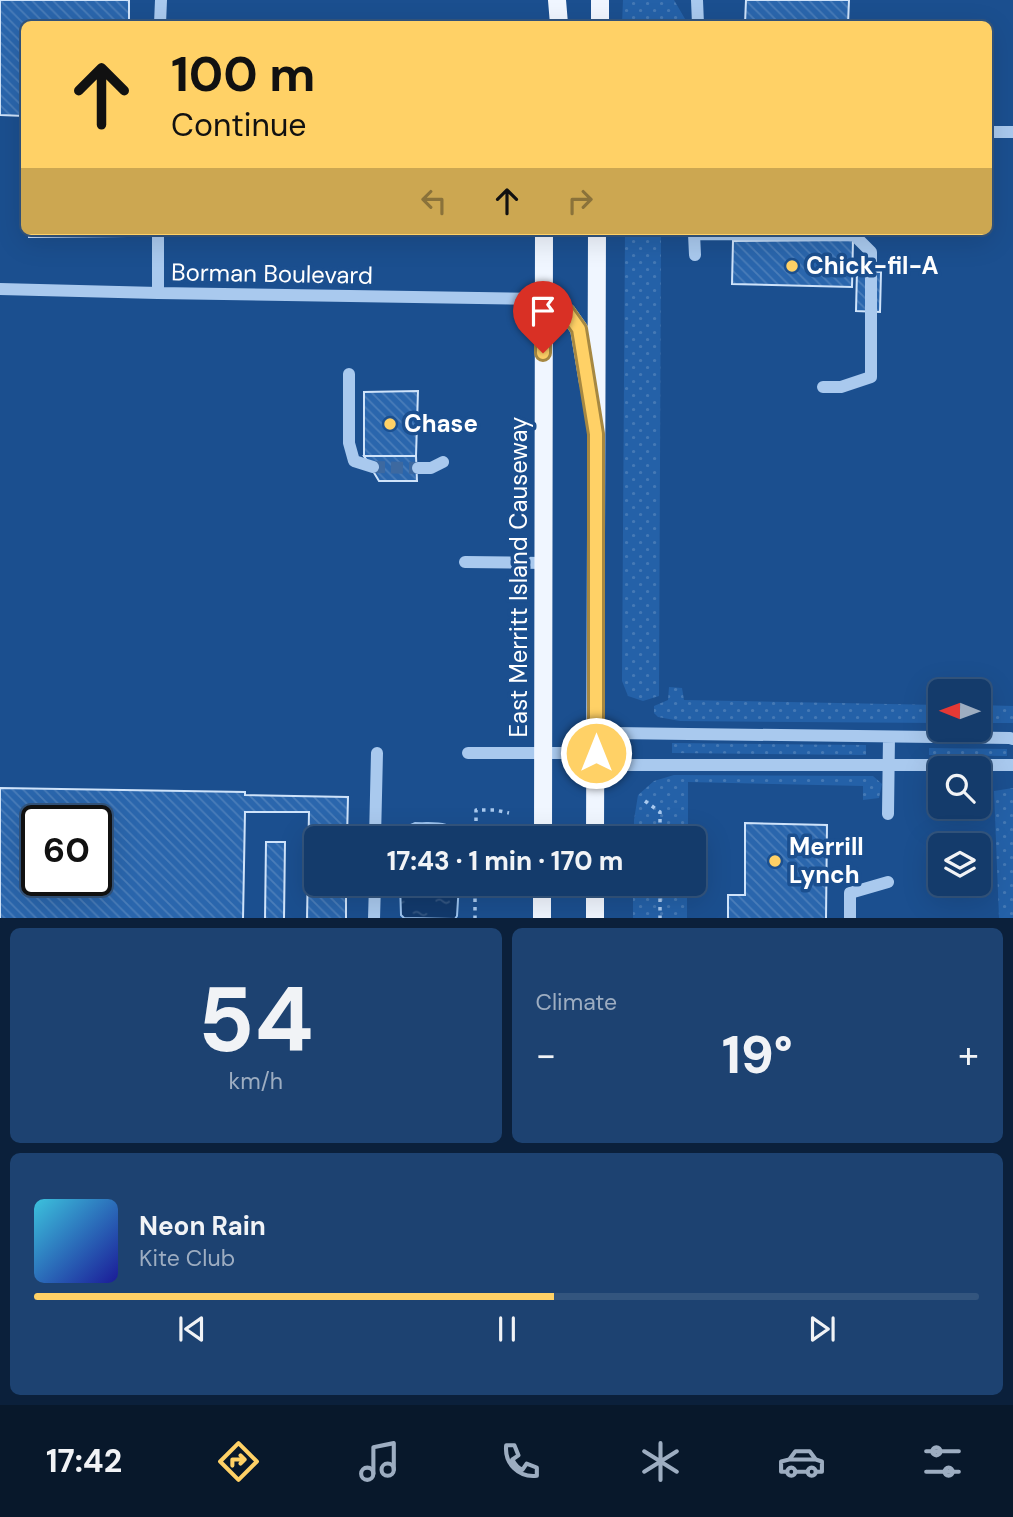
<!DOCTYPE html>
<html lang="en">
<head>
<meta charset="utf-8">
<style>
  :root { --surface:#143b6b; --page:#1d4271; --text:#f1f3f6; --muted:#9dadc1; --line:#33557e; --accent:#ffd166 }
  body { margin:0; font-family:"DM Sans",sans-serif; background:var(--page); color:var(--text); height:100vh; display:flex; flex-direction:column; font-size:26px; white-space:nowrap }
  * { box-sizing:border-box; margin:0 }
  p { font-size:23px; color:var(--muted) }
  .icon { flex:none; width:38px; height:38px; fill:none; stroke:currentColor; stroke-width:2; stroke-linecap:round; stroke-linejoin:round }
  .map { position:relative; height:918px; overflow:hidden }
  .sheet { display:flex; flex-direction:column; gap:10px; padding:10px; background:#0b203b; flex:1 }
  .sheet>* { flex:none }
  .banner { position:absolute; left:21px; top:21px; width:971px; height:214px; border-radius:10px; box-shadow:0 7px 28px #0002,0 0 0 2px var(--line); background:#ffd166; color:#111; overflow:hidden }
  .needle { width:46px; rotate:271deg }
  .controls { position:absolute; left:928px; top:679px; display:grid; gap:14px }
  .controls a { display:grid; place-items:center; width:63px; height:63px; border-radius:10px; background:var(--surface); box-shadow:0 7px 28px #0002,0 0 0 2px var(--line); font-size:35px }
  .speed { position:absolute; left:21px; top:805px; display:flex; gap:14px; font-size:35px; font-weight:700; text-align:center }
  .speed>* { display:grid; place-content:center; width:91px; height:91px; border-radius:50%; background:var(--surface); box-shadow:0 7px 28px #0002,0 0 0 2px var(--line); line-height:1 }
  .speed .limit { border:4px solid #111; border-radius:10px; background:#fff; color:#111 }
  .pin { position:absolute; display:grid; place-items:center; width:60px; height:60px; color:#fff; margin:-72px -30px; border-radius:50% 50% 50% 0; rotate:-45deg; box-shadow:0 0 7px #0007 }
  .pin .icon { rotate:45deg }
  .me { position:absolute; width:77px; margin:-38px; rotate:0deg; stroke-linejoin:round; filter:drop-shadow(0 0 5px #0008) }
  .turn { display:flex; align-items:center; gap:24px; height:147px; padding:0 35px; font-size:32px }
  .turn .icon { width:91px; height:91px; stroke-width:2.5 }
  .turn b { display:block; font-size:49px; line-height:60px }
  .lanes { display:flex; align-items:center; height:66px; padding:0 35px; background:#0003; justify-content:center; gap:35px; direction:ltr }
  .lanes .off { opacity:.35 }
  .big { font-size:52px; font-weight:800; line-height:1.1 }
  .sheet .widget { flex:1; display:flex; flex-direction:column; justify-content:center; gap:10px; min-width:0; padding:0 24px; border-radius:10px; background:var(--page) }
  .sheet .dial { align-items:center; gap:0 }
  .dial b { font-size:91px; line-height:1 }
  .song { display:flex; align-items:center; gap:21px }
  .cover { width:84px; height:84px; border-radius:10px; background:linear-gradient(135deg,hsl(190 70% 55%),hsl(240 70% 35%)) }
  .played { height:7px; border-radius:4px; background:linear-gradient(90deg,var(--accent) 55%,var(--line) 55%) }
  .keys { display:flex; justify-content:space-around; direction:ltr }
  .heat { display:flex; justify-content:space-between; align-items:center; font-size:38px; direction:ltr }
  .sheet .tiles { flex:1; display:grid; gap:10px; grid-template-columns:1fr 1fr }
  .widget:last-child { grid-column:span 2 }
  .trip { position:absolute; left:304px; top:826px; width:402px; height:70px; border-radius:10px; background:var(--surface); box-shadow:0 7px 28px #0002,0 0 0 2px var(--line); font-weight:800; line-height:70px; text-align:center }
  .menu { display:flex; height:112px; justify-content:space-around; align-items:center; background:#08182b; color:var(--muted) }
  .menu .icon { width:49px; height:49px }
  .menu .active { color:var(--accent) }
  .menu b { font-size:32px; color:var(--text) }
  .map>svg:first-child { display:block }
  .grass { fill:url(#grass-dots) }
  .water { fill:url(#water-ripples); stroke:#9cc4f0; stroke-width:2 }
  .building { fill:url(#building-back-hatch); stroke:#cfe3fa; stroke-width:2; fill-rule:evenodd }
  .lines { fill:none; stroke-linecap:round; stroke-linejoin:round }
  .minor-tunnel { stroke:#3d69a0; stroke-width:12; stroke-dasharray:12 6; stroke-linecap:butt }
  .path { stroke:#a9c9ee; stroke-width:3.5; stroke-dasharray:3.5 5; stroke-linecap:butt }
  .minor { stroke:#a9c9ee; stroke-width:12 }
  .major { stroke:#f0f6ff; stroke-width:18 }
  .route-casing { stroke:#a68842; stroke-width:18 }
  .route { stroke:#ffd166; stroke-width:12 }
  .poi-dot { fill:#ffd166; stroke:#1b4f8f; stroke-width:2.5 }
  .labels { text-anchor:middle; stroke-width:7; stroke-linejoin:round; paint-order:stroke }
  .poi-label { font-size:24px; font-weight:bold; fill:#fff; stroke:#1b4f8f; text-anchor:start }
  .street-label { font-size:24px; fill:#fff; stroke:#1b4f8f }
</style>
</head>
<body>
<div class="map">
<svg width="1013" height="919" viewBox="0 0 1013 919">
  <defs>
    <pattern id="grass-dots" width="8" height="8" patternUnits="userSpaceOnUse" patternTransform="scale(1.75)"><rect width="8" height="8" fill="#2461a8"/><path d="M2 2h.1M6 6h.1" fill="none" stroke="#4579b5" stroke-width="1.8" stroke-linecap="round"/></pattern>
    <pattern id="water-ripples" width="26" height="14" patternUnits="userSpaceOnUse" patternTransform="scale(1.75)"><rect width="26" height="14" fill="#123a6d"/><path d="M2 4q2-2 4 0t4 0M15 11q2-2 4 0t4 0" fill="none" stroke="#365883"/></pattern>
    <pattern id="building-back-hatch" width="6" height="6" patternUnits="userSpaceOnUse" patternTransform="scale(1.75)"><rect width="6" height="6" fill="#2a66ad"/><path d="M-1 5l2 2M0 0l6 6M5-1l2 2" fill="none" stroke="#4a7db9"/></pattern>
  </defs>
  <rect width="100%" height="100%" fill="#1b4f8f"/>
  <path class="grass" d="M 623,0 L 674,0 L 688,24 L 622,24 Z
    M 625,231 L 661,231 L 659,696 L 643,701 L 628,696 L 622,681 Z
    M 669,687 L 682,688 L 684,700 L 940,705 L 940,723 L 680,721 L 658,717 L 654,713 L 654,706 L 668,700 Z
    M 978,705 L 1013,706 L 1013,723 L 978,723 Z
    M 672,743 L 866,745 L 866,755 L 672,753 Z
    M 929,748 L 1007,749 L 1007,756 L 929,755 Z
    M 674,775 L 873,776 L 882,784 L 879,798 L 863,800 L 863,786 L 688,782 L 688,838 L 634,838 L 634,820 L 638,795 L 654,781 Z
    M 1013,788 L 1013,918 L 999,918 L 994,791 Z
    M 633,884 L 687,884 L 687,918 L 633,918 Z"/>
  <path class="water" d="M 415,823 C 434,824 450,819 460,838 L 399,838 L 399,835 L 406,827 Z
    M 400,884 L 459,884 L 457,916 L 455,919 L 404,918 L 401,915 Z"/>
  <path class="building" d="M 0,0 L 129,0 L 129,24 L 24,24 L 24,116 L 0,115 Z
    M 746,0 L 849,0 L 848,24 L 745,24 Z
    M 29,231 L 126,231 L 126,236 L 29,237 Z
    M 853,240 L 852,287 L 732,284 L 733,241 Z
    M 857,271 L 881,272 L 880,312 L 856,311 Z
    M 418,391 L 416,456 L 364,456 L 364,392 Z
    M 364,456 L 416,456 L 417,481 L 379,481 Z
    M 0,788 L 245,792 L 245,795 L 348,797 L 347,838 L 317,838 L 317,884 L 346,884 L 346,919 L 307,919 L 309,812 L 245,812 L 243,919 L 0,919 ZM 37,821 L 96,821 L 96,880 L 37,880 Z
    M 745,823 L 827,825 L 826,919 L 728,919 L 728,895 L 745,895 Z
    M 266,842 L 285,842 L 284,919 L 265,919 Z"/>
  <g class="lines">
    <path class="minor-tunnel" d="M 373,467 L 418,468"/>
    <path class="path" d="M 645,801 L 660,812 L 660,838
      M 476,838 L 476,810 L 495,810 L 509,813
      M 475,919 L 475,884
      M 660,919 L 660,884"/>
    <path class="minor" d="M 697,0 L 698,24
      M 160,24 L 161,0
      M 989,132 L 1013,132
      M 695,231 L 694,234 L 695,255
      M 694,234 L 854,235 L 871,252 L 871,377 L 841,387 L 823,387
      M 0,289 L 158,293 L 543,299
      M 158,293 L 158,231
      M 349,374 L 349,443 L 354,461 L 373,467
      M 418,468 L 431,468 L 443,462
      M 465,562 L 544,563
      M 468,753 L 596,753 L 608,765 L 1013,765
      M 596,753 L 614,733 L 1010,738 L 1013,739
      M 888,814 L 889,737
      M 375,838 L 377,753
      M 374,919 L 375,884
      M 850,919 L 850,893 L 888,882"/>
    <path class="major" d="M 557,0 L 559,24
      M 600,24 L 600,0
      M 543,299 L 567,312 L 579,329 L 588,383
      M 543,838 L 544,231
      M 595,838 L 597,231
      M 542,919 L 542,884
      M 595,919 L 595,884"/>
  </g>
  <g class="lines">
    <g class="route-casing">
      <path id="route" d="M 543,353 L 543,299 L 567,312 L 579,329 L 596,434 L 596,753"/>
    </g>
    <use href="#route" class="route"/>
  </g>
  <g class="poi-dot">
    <circle cx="792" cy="266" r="7"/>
    <circle cx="390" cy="424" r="7"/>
    <circle cx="775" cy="861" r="7"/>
  </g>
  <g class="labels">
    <g class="poi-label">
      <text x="806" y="274">Chick-fil-A</text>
      <text x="404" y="432">Chase</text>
      <text x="789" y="855">Merrill<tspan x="789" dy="28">Lynch</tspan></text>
    </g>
    <g class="street-label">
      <text transform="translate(272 274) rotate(1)" y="8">Borman Boulevard</text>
      <text transform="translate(519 577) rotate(-90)" y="8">East Merritt Island Causeway</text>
    </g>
  </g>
</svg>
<div class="controls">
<a><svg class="needle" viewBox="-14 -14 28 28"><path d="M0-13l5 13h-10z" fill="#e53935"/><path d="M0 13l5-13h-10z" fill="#9dadc1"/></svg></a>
<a><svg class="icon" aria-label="search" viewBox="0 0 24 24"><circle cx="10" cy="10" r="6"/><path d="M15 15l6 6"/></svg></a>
<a><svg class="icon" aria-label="layers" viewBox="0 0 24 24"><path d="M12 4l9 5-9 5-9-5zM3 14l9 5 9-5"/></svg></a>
</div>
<div class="speed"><div class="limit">60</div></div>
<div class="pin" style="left:543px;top:353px;background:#d93025"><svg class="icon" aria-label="arrive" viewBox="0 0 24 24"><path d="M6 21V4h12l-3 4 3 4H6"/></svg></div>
<svg class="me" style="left:596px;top:753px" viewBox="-20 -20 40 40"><circle r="17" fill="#ffd166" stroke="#fff" stroke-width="3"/><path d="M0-11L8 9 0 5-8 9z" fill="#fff"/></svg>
<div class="trip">17:43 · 1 min · 170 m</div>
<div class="banner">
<div class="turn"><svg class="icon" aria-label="ahead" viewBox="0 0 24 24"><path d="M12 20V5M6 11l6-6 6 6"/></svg><div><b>100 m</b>Continue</div></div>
<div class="lanes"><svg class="icon off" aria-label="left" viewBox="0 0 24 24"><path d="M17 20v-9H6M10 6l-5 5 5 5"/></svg><svg class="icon" aria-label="ahead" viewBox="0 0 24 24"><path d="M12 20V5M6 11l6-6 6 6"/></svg><svg class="icon off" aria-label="right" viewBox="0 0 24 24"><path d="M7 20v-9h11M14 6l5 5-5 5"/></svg></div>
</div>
</div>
<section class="sheet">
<div class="tiles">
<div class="widget dial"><b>54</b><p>km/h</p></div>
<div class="widget"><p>Climate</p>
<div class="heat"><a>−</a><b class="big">19°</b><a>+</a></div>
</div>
<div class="widget">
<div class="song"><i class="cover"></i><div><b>Neon Rain</b><p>Kite Club</p></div></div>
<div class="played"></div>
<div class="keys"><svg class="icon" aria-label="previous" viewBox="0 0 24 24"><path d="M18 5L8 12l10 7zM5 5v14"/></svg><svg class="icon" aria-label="pause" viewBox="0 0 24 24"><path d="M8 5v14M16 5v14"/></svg><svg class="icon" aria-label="next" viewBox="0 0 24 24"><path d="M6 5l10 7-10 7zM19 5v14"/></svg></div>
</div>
</div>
</section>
<nav class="menu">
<b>17:42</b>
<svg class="icon active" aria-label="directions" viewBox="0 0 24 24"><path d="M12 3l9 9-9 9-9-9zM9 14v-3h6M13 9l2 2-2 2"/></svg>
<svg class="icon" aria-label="music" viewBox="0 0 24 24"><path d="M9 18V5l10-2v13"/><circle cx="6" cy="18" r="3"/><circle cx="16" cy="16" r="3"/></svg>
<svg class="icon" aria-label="phone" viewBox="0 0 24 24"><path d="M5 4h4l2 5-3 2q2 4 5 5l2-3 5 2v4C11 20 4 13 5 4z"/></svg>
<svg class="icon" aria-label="climate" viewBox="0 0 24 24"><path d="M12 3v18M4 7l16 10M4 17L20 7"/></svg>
<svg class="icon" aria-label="car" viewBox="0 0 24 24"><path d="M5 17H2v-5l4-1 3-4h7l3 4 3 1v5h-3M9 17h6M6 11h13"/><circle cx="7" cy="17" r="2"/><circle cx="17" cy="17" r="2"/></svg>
<svg class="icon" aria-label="filters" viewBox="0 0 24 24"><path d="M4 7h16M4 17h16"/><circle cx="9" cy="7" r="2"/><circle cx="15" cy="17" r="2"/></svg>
</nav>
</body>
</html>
